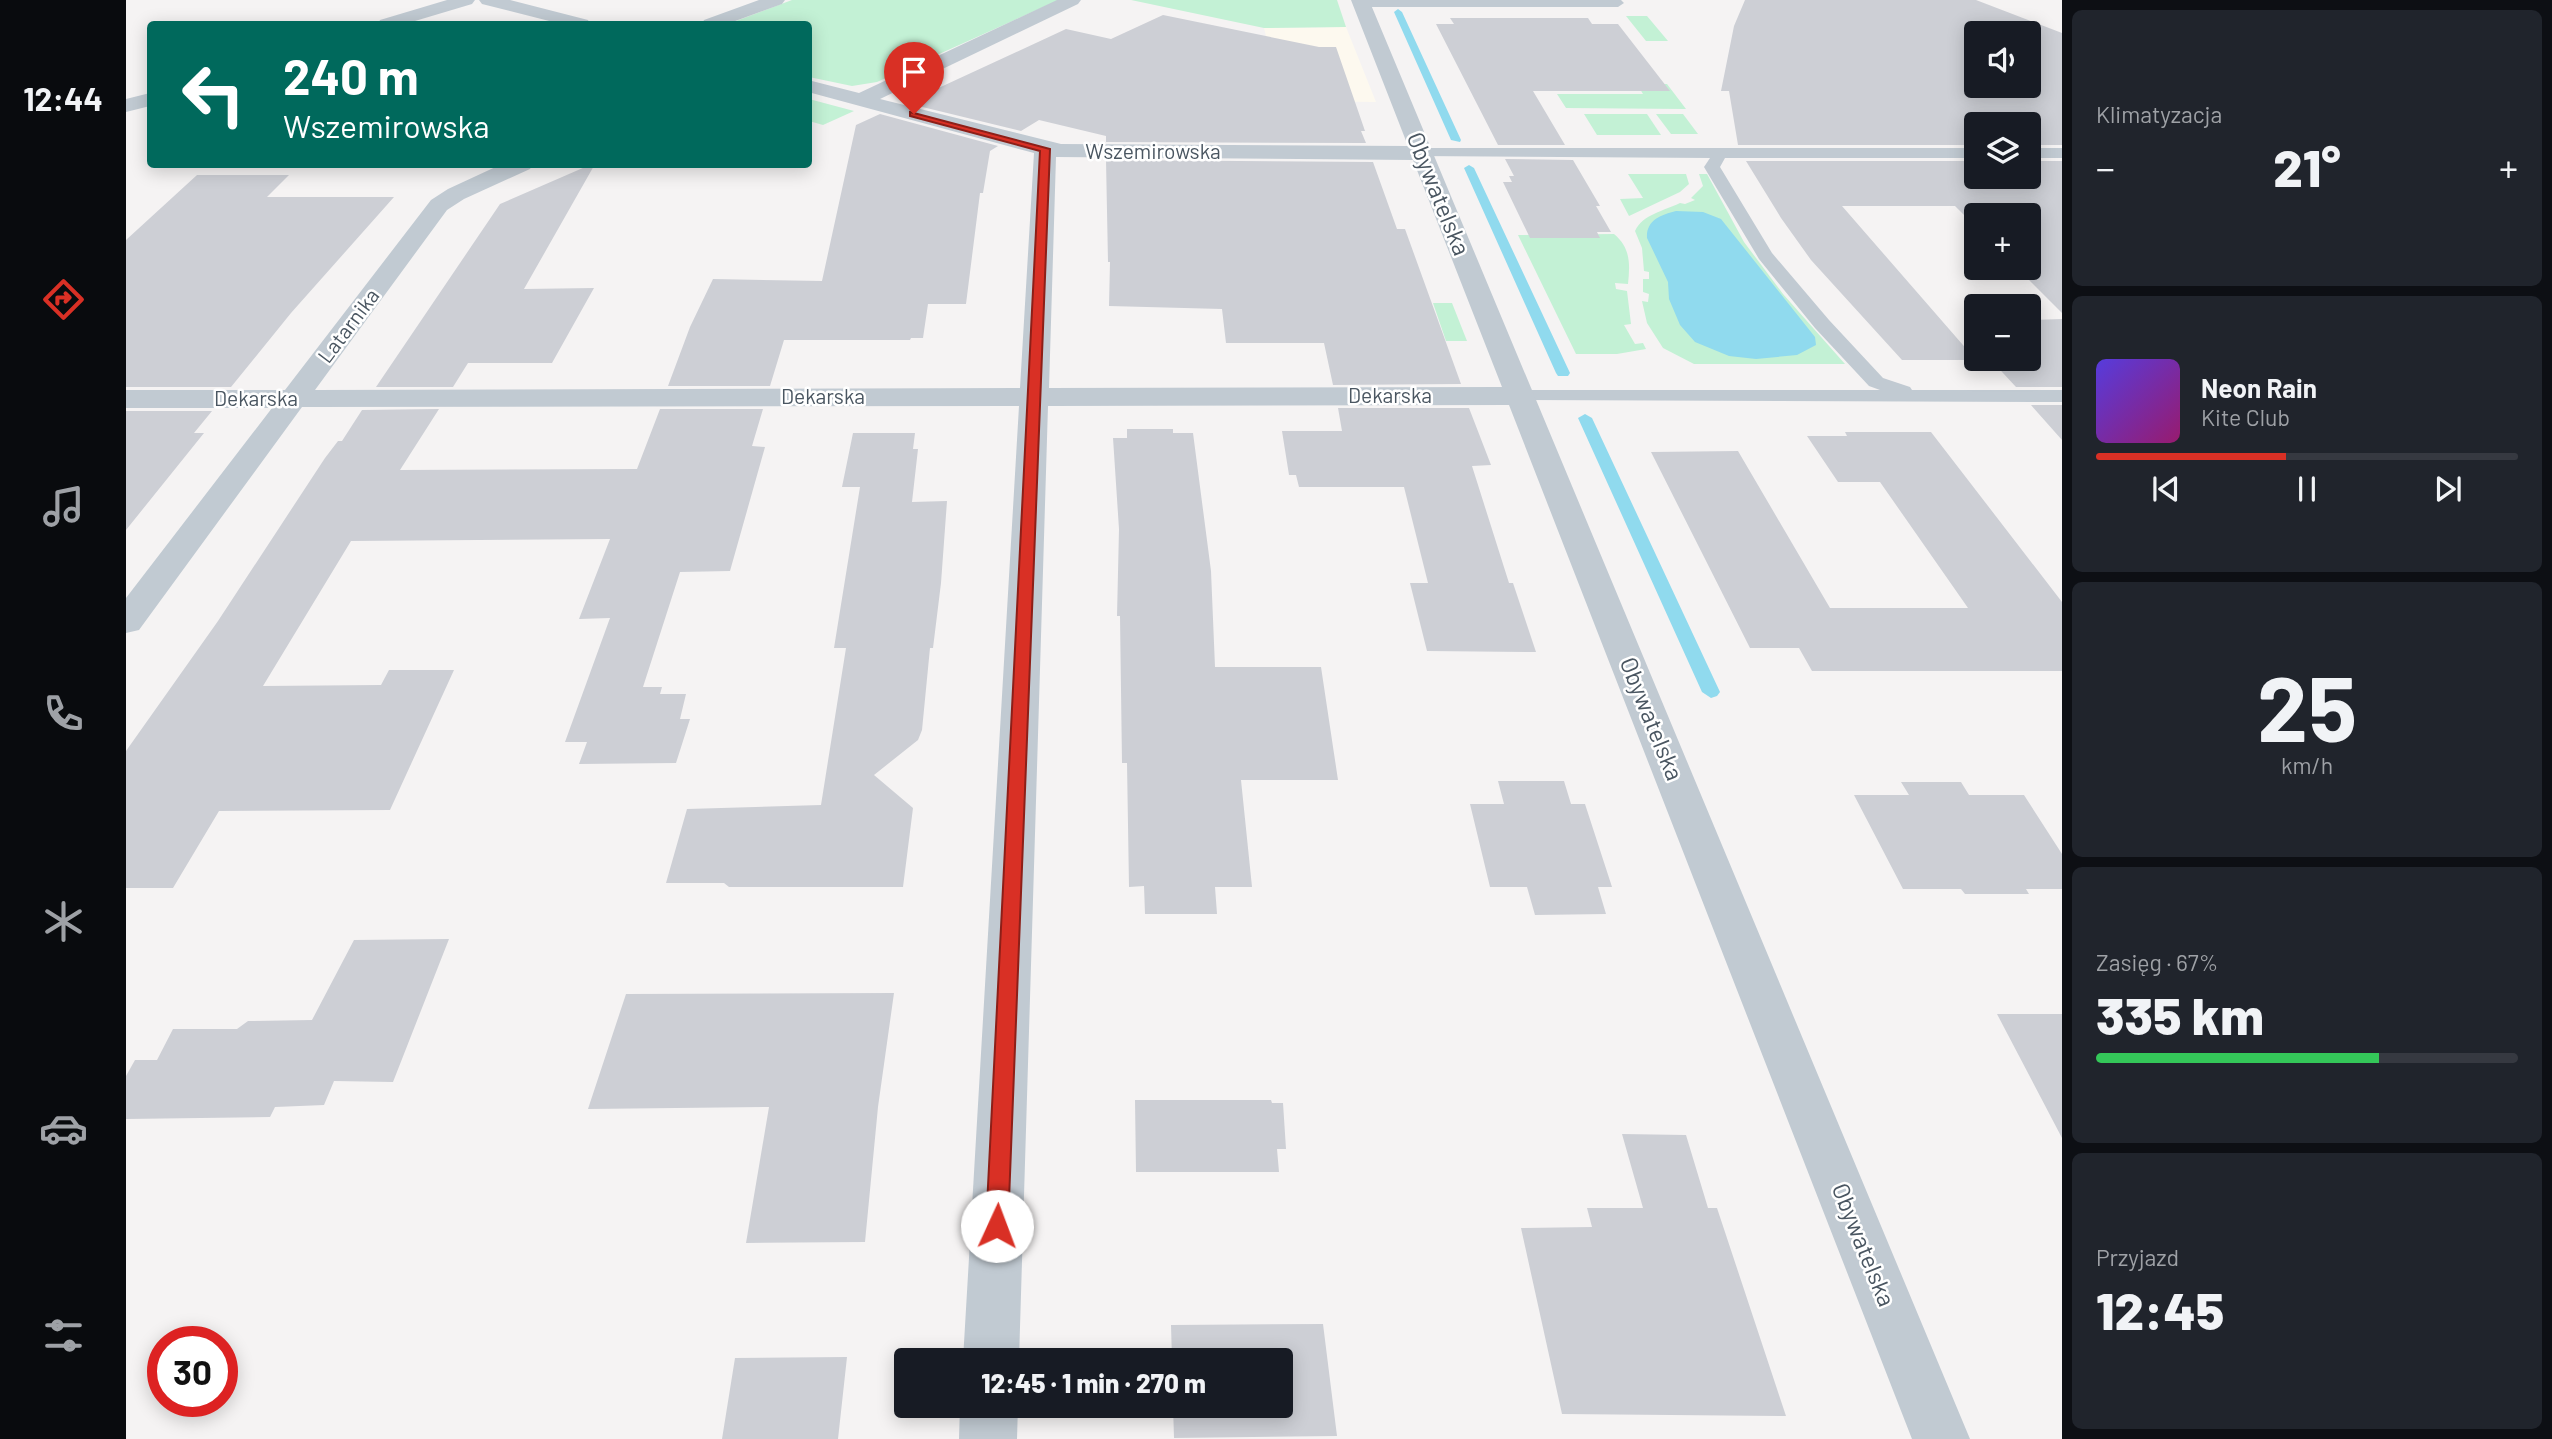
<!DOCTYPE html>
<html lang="pl">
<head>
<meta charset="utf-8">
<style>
  :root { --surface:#171b24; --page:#20242c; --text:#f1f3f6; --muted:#9ea1a6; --line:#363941; --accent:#d93025 }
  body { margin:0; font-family:Barlow,sans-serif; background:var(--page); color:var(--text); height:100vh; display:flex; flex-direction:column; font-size:26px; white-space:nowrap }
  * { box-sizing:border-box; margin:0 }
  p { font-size:23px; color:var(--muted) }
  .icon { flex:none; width:38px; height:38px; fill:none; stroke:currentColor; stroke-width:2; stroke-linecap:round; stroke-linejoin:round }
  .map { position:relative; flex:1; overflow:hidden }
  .panel { display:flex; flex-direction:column; gap:10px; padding:10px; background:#0d0f14; width:490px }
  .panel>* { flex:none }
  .hud { position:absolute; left:21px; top:21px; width:665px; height:147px; border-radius:7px; box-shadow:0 4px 18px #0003; background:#00695c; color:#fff; overflow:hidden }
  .fabs { position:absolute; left:1838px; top:21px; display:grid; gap:14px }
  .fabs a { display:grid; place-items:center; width:77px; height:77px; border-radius:7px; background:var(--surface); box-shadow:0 4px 18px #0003; font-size:35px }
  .speed { position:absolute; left:21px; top:1326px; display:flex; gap:14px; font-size:35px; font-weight:700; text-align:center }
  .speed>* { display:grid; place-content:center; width:91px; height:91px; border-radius:50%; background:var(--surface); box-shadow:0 4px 18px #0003; line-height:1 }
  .speed .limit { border:10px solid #d22; background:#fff; color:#111 }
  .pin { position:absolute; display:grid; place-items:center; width:60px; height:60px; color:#fff; margin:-72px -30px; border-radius:50% 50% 50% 0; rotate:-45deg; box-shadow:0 0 7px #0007 }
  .pin .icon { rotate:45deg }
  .me { position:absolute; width:77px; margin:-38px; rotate:2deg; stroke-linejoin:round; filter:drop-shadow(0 0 5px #0008) }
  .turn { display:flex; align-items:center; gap:24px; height:147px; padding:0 21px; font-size:32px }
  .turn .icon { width:91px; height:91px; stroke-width:2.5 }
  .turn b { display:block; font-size:49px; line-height:60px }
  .big { font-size:52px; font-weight:800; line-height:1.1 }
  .panel .widget { flex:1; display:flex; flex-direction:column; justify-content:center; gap:10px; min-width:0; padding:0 24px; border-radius:10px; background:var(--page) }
  .panel .dial { align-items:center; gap:0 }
  .dial b { font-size:91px; line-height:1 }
  .song { display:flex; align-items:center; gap:21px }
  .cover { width:84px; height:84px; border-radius:10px; background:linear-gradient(135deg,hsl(250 70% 55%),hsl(320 70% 35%)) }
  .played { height:7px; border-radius:4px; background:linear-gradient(90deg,var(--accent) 45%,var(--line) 45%) }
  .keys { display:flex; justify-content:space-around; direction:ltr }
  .heat { display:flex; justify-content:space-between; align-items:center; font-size:38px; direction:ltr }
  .charge { height:10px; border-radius:5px; background:linear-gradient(90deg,#34c759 67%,var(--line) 0) }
  .trip { position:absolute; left:768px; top:1348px; width:399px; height:70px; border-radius:7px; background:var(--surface); box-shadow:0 4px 18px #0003; font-weight:800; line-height:70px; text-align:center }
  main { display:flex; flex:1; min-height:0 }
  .tab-bar { display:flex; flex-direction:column; width:126px; justify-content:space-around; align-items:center; background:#090b0e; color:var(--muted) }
  .tab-bar .icon { width:49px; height:49px }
  .tab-bar .selected { color:var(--accent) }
  .tab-bar b { font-size:32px; color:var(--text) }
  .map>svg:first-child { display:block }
  .commercial { fill:#fdf9ef }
  .green { fill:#c3f1d5 }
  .water { fill:#90daee }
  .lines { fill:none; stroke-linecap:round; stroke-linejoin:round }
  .stream { fill:#90daee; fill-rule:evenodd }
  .building { fill:#cdcfd5; fill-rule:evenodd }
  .service { fill:#c1cad2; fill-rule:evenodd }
  .minor { fill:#c1cad2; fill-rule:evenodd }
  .route { fill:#d93025; stroke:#8d1f18; stroke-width:2 }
  .labels { text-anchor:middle; stroke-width:5; stroke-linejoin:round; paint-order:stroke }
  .far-street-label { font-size:21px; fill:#4a5661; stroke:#fff }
  .street-label { font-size:24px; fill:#4a5661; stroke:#fff }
</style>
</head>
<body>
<main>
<nav class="tab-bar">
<b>12:44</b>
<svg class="icon selected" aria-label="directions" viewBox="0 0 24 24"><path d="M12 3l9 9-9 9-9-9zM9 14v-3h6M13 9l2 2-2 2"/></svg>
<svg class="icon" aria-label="music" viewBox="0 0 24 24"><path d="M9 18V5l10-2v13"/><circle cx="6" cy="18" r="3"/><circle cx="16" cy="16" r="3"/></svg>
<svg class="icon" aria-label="phone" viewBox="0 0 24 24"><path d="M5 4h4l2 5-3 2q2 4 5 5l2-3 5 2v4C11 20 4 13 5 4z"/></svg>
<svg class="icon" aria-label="climate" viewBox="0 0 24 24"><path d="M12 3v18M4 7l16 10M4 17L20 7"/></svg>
<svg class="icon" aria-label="car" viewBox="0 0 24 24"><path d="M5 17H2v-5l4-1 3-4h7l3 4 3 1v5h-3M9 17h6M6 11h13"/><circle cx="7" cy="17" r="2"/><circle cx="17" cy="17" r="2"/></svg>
<svg class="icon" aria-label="filters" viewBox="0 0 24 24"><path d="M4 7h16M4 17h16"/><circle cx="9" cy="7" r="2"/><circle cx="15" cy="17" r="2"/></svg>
</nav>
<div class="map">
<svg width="1936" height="1439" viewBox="0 0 1936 1439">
  <rect width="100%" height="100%" fill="#f5f3f3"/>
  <path class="commercial" d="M 1220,27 L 1250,102 L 1156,101 L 1138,28 Z"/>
  <path class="green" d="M 666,0 L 933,0 L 751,82 L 726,86 L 683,77 L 682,24 L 602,24 Z
    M 1005,0 L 1211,0 L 1220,27 L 1138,28 Z
    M 1500,16 L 1521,16 L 1542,41 L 1520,41 Z
    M 1511,84 L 1541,84 L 1560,109 L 1440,108 L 1431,94 L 1517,94 Z
    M 682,99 L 683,99 L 728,111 L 697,125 L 683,121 Z
    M 1458,114 L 1521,114 L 1535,135 L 1471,135 Z
    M 1530,114 L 1557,114 L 1572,134 L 1545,134 Z
    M 1502,174 L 1560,174 L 1563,184 L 1554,192 L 1503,216 L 1494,199 L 1517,198 Z
    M 1573,174 L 1581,174 L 1618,242 L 1657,294 L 1719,364 L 1568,364 L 1537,348 L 1521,323 L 1516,301 L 1522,302 L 1523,294 L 1517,292 L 1517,279 L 1523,279 L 1523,272 L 1518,271 L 1516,248 L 1509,231 C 1517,214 1538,211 1554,203 L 1559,204 L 1569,200 L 1565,198 L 1577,186 Z
    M 1488,234 C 1505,248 1504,265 1502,284 L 1489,283 L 1490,289 L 1501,291 L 1505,324 L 1498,325 L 1509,344 L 1517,343 L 1520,349 L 1491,354 L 1450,354 L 1392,235 Z
    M 1307,303 L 1326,303 L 1341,341 L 1320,341 Z"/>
  <path class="water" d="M 1550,211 L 1577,212 L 1595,219 L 1689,337 L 1690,345 L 1671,355 L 1630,359 L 1603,356 L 1569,342 L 1554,325 L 1543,299 L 1542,282 L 1521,238 C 1520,220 1535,215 1550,211 Z"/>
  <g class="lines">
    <path class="stream" d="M 1272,9 L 1276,12 L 1335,140 L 1334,142 L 1325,140 L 1268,12 Z
      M 1343,165 L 1348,168 L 1444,373 L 1442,376 L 1432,376 L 1430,373 L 1338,168 Z
      M 1459,414 L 1466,418 L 1594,692 L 1591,696 L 1585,698 L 1576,692 L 1452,418 Z"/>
  </g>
  <path class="building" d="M 1619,0 L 1850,0 L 1936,33 L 1936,145 L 1902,145 L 1902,124 L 1850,124 L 1850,145 L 1612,145 L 1603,91 L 1595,91 L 1608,26 ZM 1850,33 L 1902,33 L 1902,86 L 1850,86 Z
    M 1037,15 L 1193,47 L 1210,47 L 1239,131 L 1235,131 L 1240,143 L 980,142 L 980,136 L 913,120 L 895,131 L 780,103 L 940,29 L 985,39 Z
    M 1324,18 L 1462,18 L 1466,24 L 1492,24 L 1544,91 L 1407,91 L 1439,145 L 1372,145 L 1310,24 L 1328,24 Z
    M 754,114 L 872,146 L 864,151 L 857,193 L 854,193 L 840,304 L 802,304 L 797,338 L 785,338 L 784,340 L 658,340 L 644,386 L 542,386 L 564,327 L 587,279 L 696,281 L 730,125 Z
    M 1379,159 L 1447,160 L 1474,206 L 1470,206 L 1485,232 L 1471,232 L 1474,238 L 1404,238 L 1377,182 L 1386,182 L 1383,176 L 1388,176 Z
    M 980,160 L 1247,162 L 1271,229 L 1279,229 L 1335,384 L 1207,385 L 1198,343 L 1100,343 L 1096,309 L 983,306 L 984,262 L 982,262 Z
    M 1620,161 L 1850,161 L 1850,177 L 1902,177 L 1902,161 L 1936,161 L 1936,313 L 1891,268 L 1902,268 L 1902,215 L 1850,215 L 1850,227 L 1829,206 L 1716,206 L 1850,360 L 1776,360 L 1685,260 L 1655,218 Z
    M 466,164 L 469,164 L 398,289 L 468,288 L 426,363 L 342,363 L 327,387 L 250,387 L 374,204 Z
    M 71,175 L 163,175 L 141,197 L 268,197 L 165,313 L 105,387 L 0,387 L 0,240 Z
    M 1936,319 L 1936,387 L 1890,387 L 1864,359 L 1902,359 L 1902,320 Z
    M 1905,405 L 1936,405 L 1936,440 Z
    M 1212,408 L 1343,408 L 1365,465 L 1346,466 L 1383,583 L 1387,583 L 1410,652 L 1301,651 L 1284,583 L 1302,583 L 1278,487 L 1173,487 L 1170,475 L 1163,475 L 1156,431 L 1216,431 Z
    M 313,409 L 274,470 L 511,469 L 534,409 L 637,409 L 626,446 L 639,447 L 604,571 L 554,572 L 517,687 L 536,687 L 534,694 L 560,694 L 554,719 L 564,719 L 550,763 L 453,764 L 461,742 L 439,742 L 484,618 L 453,619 L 484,539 L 225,541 L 137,686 L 255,685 L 263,670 L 328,670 L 264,810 L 93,811 L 47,888 L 0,888 L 0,751 L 92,621 L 199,458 L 212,441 L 216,441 L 236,410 Z
    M 0,411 L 86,411 L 68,433 L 78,433 L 0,530 Z
    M 1001,429 L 1047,429 L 1047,433 L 1067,433 L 1085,571 L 1089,667 L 1195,667 L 1212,780 L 1115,780 L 1126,887 L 1089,887 L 1091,914 L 1019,914 L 1018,886 L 1003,887 L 1001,763 L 996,763 L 994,616 L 991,616 L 993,529 L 987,438 L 1001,438 Z
    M 1719,432 L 1805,432 L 1936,602 L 1936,671 L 1686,671 L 1673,648 L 1624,648 L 1525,452 L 1612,451 L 1704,608 L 1842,608 L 1754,482 L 1712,482 L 1681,436 L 1721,436 Z
    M 727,433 L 789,433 L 787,449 L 792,449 L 786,502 L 821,501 L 815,583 L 807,648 L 804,648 L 796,730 L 792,740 L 748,775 L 787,808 L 777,887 L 603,887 L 598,883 L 540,883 L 561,809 L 695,805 L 720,648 L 708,648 L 734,487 L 716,487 Z
    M 1372,781 L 1438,781 L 1445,804 L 1459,804 L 1486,887 L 1472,887 L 1480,914 L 1409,915 L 1401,887 L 1364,887 L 1344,804 L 1378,804 Z
    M 1775,782 L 1835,782 L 1843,795 L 1898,795 L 1936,854 L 1936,889 L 1900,889 L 1903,894 L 1839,894 L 1835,889 L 1777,889 L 1728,795 L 1783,795 Z
    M 323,939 L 267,1082 L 208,1081 L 198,1105 L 149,1107 L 144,1117 L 0,1119 L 0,1076 L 9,1060 L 31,1060 L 47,1029 L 111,1029 L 122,1021 L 186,1020 L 228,940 Z
    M 768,993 L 752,1107 L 739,1242 L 620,1243 L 643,1107 L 462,1109 L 500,994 Z
    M 1871,1014 L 1936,1014 L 1936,1138 Z
    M 1009,1100 L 1145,1100 L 1146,1103 L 1157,1103 L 1160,1149 L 1151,1149 L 1153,1172 L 1010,1172 Z
    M 1496,1134 L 1560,1135 L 1582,1208 L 1591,1208 L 1660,1416 L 1436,1414 L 1395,1228 L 1466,1227 L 1461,1208 L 1517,1208 Z
    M 1197,1324 L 1211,1436 L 1048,1438 L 1047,1405 L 1155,1405 L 1155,1360 L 1046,1360 L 1045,1325 Z
    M 721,1357 L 712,1439 L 596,1439 L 609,1358 Z"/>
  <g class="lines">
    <path class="service" d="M 1232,0 L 1495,0 L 1498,3 L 1492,7 L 1235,7 L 1229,3 Z
      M 1296,148 L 1850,148 L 1850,158 L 1599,158 L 1594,167 L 1646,253 L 1703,320 L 1757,378 L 1784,387 L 1786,390 L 1936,390 L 1936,402 L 1387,400 L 1384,396 L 1387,392 L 1394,390 L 1754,390 L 1743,386 L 1689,328 L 1633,259 L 1578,167 L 1584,158 L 1291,156 L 1288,153 L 1291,150 Z
      M 1902,148 L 1936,148 L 1936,158 L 1902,158 Z"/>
    <path class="minor" d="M 321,0 L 349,0 L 346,4 L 279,24 L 252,24 L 254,20 Z
      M 353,0 L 384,0 L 462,20 L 464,24 L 435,24 L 356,4 Z
      M 633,0 L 659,0 L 656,4 L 601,24 L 576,24 L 578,20 Z
      M 931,0 L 955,0 L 952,4 L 754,99 L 935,144 L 1282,146 L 1225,0 L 1243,0 L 1844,1439 L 1786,1439 L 1383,405 L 922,406 L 893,1360 L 837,1360 L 893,406 L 176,407 L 13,630 L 0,633 L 0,598 L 146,408 L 0,408 L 0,390 L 159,390 L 305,200 L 322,189 L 376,164 L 407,164 L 404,169 L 338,199 L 321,210 L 189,390 L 894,388 L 908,153 L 682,92 L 682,80 L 733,93 ZM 930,157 L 1287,160 L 1376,387 L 923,388 Z
      M 24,93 L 24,106 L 0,112 L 0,99 Z
      M 834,1405 L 892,1405 L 891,1439 L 833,1439 Z"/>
  </g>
  <path class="route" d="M 784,112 L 924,149 L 882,1226 L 879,1232 L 871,1235 L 864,1232 L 860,1226 L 914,151 L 784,116 Z"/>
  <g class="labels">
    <g class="far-street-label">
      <text x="1027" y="159">Wszemirowska</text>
      <text transform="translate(223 326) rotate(-53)" y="7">Latarnika</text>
      <text x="1264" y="403">Dekarska</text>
      <text x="697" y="404">Dekarska</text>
      <text x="130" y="406">Dekarska</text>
    </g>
    <g class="street-label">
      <text transform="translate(1312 194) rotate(68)" y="8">Obywatelska</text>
      <text transform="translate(1525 719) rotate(68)" y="8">Obywatelska</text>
      <text transform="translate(1737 1245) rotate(68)" y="8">Obywatelska</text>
    </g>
  </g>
</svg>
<div class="fabs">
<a><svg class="icon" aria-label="sound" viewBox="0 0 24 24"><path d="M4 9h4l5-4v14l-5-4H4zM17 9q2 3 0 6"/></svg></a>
<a><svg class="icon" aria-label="layers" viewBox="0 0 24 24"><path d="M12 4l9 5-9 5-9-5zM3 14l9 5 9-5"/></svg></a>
<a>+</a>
<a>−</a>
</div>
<div class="speed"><div class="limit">30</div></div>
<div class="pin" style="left:788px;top:114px;background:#d93025"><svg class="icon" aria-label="arrive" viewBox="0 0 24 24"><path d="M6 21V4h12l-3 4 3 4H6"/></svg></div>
<svg class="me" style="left:871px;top:1226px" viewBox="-20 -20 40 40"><circle r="19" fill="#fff"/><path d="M0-13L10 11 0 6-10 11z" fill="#d93025"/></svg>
<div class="trip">12:45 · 1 min · 270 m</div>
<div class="hud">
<div class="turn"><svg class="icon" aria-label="left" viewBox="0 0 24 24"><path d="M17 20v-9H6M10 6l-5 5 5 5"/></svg><div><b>240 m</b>Wszemirowska</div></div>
</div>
</div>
<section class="panel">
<div class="widget"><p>Klimatyzacja</p>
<div class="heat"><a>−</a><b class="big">21°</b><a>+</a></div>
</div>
<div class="widget">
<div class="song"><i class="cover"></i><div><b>Neon Rain</b><p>Kite Club</p></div></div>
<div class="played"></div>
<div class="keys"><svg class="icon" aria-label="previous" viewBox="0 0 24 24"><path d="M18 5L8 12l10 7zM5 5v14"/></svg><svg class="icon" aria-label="pause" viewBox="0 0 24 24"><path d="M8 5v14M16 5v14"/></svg><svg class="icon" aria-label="next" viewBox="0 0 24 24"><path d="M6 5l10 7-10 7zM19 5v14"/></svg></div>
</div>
<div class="widget dial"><b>25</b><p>km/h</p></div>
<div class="widget"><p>Zasięg · 67%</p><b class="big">335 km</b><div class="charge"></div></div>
<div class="widget"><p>Przyjazd</p><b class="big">12:45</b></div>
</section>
</main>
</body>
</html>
